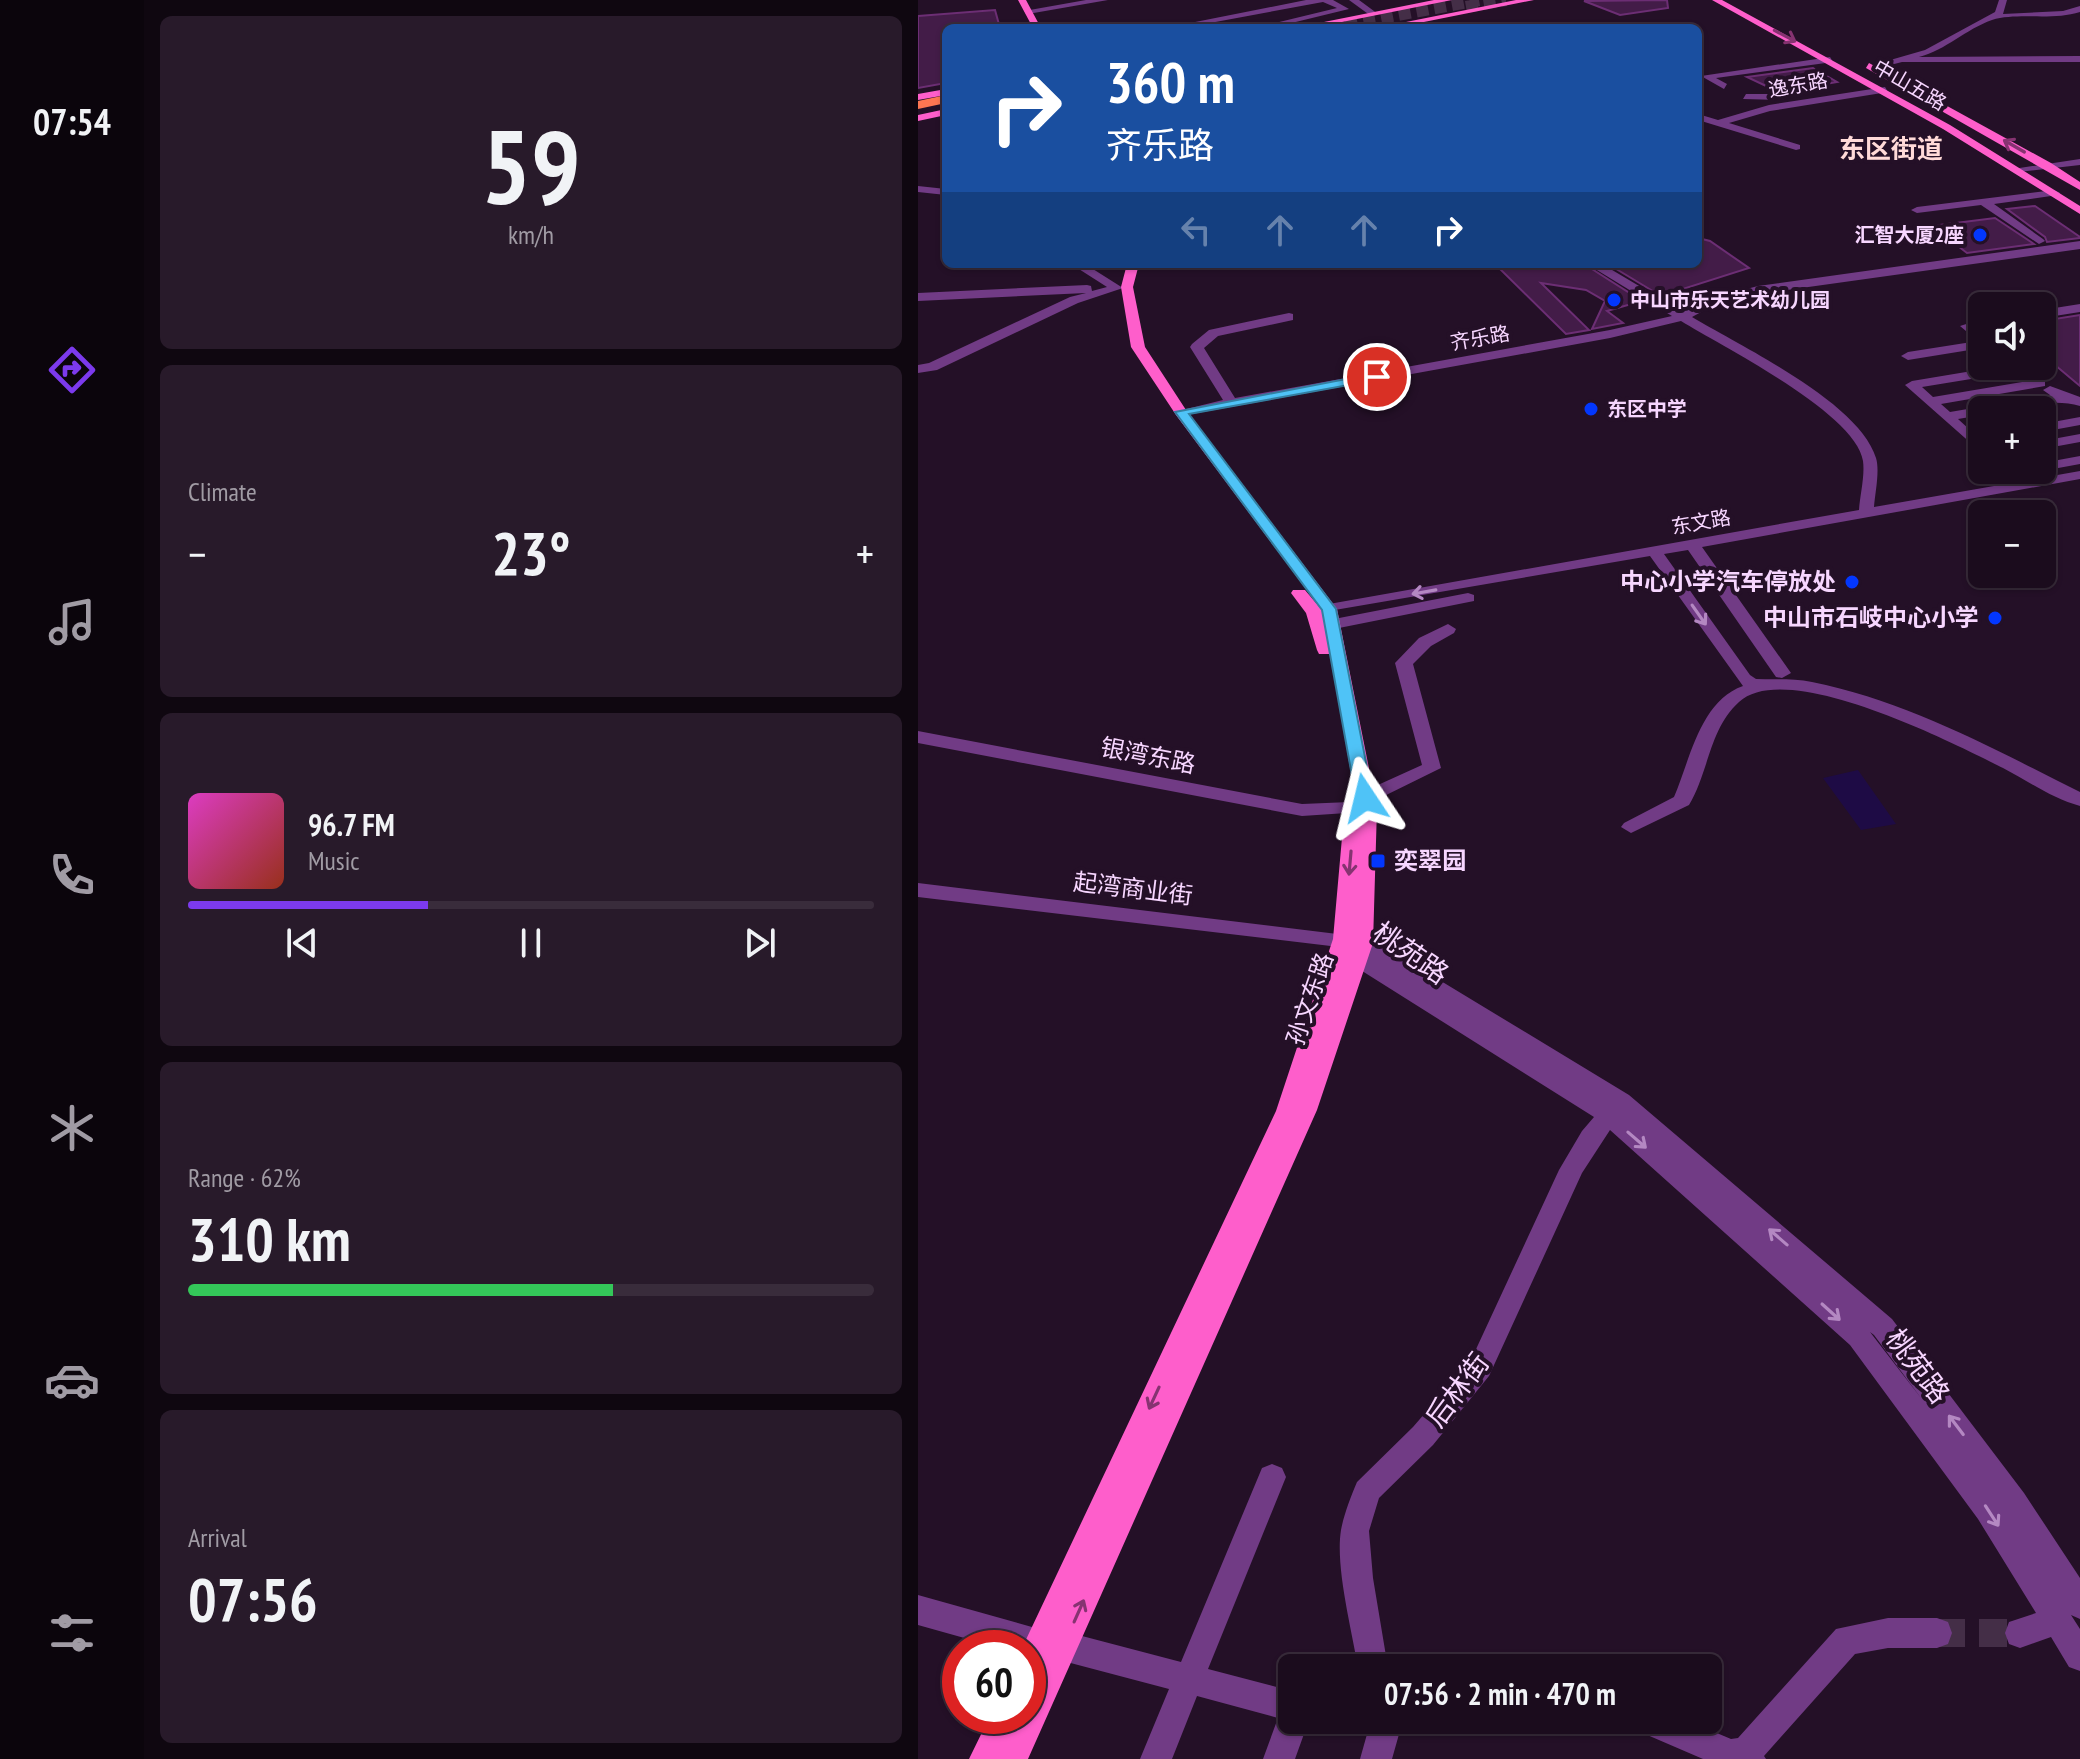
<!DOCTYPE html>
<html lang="en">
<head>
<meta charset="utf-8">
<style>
  :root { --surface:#1b0c1d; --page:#281a2a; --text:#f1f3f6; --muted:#a09ba4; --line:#392c3b; --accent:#7c3aed }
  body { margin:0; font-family:"PT Sans Narrow","Noto Sans SC",sans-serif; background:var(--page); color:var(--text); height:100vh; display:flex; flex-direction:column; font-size:30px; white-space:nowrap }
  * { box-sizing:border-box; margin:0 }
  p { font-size:26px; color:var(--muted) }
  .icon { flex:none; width:44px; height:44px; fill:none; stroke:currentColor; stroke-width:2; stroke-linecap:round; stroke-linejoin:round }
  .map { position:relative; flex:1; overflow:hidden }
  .details { display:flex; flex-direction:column; gap:16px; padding:16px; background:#0f0710; width:774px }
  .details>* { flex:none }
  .banner { position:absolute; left:24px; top:24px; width:760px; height:244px; border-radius:12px; box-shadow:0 2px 6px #0004,0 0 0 2px var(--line); background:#1a4fa0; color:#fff; overflow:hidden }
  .controls { position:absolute; left:1050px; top:292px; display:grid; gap:16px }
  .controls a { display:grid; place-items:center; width:88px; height:88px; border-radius:12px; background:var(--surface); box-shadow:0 2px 6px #0004,0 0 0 2px var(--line); font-size:40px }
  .speed { position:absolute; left:24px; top:1630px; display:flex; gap:16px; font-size:40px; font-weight:700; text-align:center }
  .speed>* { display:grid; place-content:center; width:104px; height:104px; border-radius:50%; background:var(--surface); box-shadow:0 2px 6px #0004,0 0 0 2px var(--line); line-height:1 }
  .speed .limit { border:12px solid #d22; background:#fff; color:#111 }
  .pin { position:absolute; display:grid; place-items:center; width:68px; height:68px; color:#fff; margin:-34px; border:4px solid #fff; border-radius:50%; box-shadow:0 2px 8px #0007 }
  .me { position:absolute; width:88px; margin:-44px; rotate:350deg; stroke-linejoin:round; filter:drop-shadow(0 0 6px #0008) }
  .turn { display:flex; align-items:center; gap:28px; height:168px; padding:0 32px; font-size:36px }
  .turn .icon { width:104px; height:104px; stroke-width:2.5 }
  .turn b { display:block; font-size:56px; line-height:68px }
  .lanes { display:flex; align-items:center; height:76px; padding:0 32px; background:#0003; justify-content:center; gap:40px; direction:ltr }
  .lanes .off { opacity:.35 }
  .big { font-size:60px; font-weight:700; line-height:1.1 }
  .details .widget { flex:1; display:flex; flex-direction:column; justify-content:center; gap:12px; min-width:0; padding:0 28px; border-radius:12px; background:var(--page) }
  .details .dial { align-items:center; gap:0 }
  .dial b { font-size:104px; line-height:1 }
  .song { display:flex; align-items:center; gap:24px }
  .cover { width:96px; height:96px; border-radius:12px; background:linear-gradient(135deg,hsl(310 70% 55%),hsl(10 70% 35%)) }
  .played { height:8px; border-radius:4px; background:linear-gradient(90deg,var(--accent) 35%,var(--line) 35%) }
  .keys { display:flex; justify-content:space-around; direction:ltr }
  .heat { display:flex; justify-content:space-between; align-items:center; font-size:44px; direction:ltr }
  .charge { height:12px; border-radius:6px; background:linear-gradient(90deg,#34c759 62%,var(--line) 0) }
  .trip { position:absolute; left:360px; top:1654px; width:444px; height:80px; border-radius:12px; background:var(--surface); box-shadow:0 2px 6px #0004,0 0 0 2px var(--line); font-weight:700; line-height:80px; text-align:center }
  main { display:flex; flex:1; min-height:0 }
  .dock { display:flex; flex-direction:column; width:144px; justify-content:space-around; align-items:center; background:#0b050c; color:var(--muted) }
  .dock .icon { width:56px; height:56px }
  .dock .active { color:var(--accent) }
  .dock b { font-size:36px; color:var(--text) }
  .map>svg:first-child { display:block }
  .water { fill:#1e0b45 }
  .building { fill:#431c48; stroke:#6c2e74; stroke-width:2 }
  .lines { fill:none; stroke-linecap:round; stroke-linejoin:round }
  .minor-tunnel { stroke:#442e47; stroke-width:28; stroke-dasharray:28 14; stroke-linecap:butt }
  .highway-tunnel { stroke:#442e47; stroke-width:12; stroke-dasharray:12 6; stroke-linecap:butt }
  .minor { fill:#713b85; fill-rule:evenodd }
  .major { fill:#fe5ecb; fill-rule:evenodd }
  .highway { fill:#fe7652; fill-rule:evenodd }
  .oneway { stroke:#863371 }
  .oneway2 { stroke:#b488c2 }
  .route { fill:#4fc3f7; stroke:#337fa1; stroke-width:2 }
  .poi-dot { fill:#0337fd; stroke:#241027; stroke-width:3 }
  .labels { text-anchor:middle; stroke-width:8; stroke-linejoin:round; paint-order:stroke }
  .far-street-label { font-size:20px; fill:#f7d6ff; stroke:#241027 }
  .far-poi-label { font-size:20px; font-weight:bold; fill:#f7d6ff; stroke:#241027; text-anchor:start }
  .poi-label { font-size:24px; font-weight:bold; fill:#f7d6ff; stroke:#241027; text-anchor:end }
  .street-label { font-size:24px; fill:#f7d6ff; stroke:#241027 }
  .far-district-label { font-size:26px; font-weight:bold; fill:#ffdad8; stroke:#241027 }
  .near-street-label { font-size:28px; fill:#f7d6ff; stroke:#241027 }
</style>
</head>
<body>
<main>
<nav class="dock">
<b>07:54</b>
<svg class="icon active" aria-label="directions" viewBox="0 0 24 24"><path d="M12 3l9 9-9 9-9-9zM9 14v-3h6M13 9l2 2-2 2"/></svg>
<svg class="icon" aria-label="music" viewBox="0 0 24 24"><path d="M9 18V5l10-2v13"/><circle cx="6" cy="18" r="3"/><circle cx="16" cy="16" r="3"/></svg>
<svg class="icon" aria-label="phone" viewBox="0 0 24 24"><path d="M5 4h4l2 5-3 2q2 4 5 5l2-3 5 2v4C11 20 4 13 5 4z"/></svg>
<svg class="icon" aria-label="climate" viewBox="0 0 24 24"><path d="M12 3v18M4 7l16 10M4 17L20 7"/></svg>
<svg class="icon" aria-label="car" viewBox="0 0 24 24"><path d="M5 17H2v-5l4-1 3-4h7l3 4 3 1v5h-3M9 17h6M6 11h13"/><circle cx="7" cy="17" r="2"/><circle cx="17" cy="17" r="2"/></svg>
<svg class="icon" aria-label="filters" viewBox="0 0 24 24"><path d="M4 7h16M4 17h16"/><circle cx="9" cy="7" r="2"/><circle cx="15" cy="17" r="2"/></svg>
</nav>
<section class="details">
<div class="widget dial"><b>59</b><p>km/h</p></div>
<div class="widget"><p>Climate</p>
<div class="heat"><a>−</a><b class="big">23°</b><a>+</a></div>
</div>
<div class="widget">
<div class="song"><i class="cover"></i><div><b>96.7 FM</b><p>Music</p></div></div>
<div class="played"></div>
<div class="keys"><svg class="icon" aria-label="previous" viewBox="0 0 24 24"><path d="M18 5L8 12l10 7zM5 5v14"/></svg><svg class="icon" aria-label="pause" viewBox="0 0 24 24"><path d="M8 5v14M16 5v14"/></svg><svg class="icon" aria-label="next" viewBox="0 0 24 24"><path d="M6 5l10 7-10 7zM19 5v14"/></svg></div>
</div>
<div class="widget"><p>Range · 62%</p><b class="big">310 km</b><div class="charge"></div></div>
<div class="widget"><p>Arrival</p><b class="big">07:56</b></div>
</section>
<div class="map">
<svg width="1162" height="1759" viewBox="0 0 1162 1759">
  <rect width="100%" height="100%" fill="#241027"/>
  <path class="water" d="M 940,770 L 978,824 L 943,830 L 905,778 Z"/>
  <path class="building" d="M 749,0 L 750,8 L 702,15 L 666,1 Z
    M 77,10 L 82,28 L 28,28 L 28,83 L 0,88 L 0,16 Z
    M 895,68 L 919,82 L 885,88 L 848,86 L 829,77 Z
    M 1117,206 L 1162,237 L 1162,238 L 1129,242 L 1127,237 L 1089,209 Z
    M 1077,218 L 1116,244 L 1049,253 L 1014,226 Z
    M 780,238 L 792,241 L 831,268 L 743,296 L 690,264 L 780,264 Z
    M 577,264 L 666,264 L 724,301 L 689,311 L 705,323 L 674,329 L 687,301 L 668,290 L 623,283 L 671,330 L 648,334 Z
    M 1162,315 L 1162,386 L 1137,365 L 1124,367 L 1124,321 Z"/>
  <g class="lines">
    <path class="minor-tunnel" d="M 1019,1633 L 1102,1633"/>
    <path class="highway-tunnel" d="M 548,7 L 588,0
      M 410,28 L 561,0"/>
    <path class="minor" d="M 168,0 L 190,0 L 110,14 L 106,11 Z
      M 388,0 L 415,0 L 431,9 L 353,28 L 337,28 L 419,8 L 405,2 L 265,28 L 247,28 Z
      M 431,0 L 441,0 L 460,14 L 453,16 Z
      M 1081,0 L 1089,0 L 1085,14 L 1145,11 L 1162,6 L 1162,12 C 1134,21 1100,12 1074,20 C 1048,29 1028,50 1001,57 L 1162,56 L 1162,62 L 984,62 L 953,70 L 948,67 L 1007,50 L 1077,12 Z
      M 912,57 L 915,62 L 798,78 L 809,84 L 806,89 L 783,76 Z
      M 967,87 L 970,92 L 852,111 L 811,123 L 882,145 L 882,149 L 878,150 L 780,120 L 780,114 L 800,120 L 851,105 Z
      M 828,94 L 864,94 L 869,97 L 864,100 L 825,99 Z
      M 1162,159 L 1162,165 L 1100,172 L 1095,169 Z
      M 0,186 L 28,189 L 28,195 L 0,192 Z
      M 1136,190 L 1142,193 L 1140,195 L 1076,204 L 1125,239 L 1127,241 L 1121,244 L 1063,205 L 999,213 L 993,210 L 999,207 Z
      M 1162,241 L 1162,249 L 840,294 L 794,306 L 774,317 C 824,347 941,402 958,458 C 962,471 957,493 956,507 L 1162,471 L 1162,479 L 784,547 L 873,673 L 864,678 L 858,677 L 770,550 L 746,554 L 832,675 L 838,679 C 856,680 875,678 894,682 C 989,701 1076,749 1162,792 L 1162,806 C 1135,799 1110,781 1085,768 C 1035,743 869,658 821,702 C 791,729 791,772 771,805 L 713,833 L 703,827 L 706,823 L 756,797 C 772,760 782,701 825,686 L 732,556 L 405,612 L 403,609 L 411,604 L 941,510 C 942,495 947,476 945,461 C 938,413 805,347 763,321 L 692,338 L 263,416 L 256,412 L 305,400 L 272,347 L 274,344 L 291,330 L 371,313 L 375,314 L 375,320 L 300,336 L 286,348 L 317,398 L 692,330 L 754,316 L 669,264 L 684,264 L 765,312 L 786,300 L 840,286 Z
      M 153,264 L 167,264 L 205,288 L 160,303 L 19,370 L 0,373 L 0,365 L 11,363 L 152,297 L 168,293 L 0,301 L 0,293 L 169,285 L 173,286 L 174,291 L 189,287 Z
      M 1162,304 L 1162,312 L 1124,318 L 1124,310 Z
      M 1064,319 L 1064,327 L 1059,328 L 1064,332 L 1064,348 L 990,360 L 983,356 L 990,352 L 1060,341 L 1042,326 Z
      M 1084,366 L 1109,367 L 1102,371 L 1004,387 L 1015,397 L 1122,379 L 1127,380 L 1127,386 L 1023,404 L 1032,412 L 1132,395 L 1125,390 L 1132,386 L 1162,397 L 1162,406 C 1132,397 1097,410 1064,410 L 1064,415 L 1040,419 L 1064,441 L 1064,453 L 987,385 L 994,381 Z
      M 1162,417 L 1162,425 L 1124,432 L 1124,424 Z
      M 1162,434 L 1162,442 L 1124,449 L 1124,441 Z
      M 1162,456 L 1162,464 L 1124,471 L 1119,470 L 1124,470 L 1124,463 Z
      M 1080,470 L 1113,470 L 1090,477 Z
      M 550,593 L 556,595 L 556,601 L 416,629 L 408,624 L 416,619 Z
      M 530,624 L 538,629 L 536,633 L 513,646 L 495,664 L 523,768 L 454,802 L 444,812 L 384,816 L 0,743 L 0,731 L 384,804 L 432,802 L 440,794 L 504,765 L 477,663 L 501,638 Z
      M 0,883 L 452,938 L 711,1095 L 974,1319 L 1106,1493 L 1162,1578 L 1162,1619 L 1153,1615 L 1162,1629 L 1162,1671 L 1151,1667 L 1133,1637 L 1102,1648 L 1091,1644 L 1087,1633 L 1091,1622 L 1118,1613 L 1060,1519 L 932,1345 L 692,1130 L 664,1173 L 571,1376 L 515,1445 L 461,1498 L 451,1531 L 455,1578 L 470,1668 L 440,1668 C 434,1630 417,1567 423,1530 C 426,1514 433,1496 439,1482 L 495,1427 L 553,1360 L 641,1170 L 664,1131 L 676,1117 L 433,964 L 421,947 L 0,897 ZM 952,1332 L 956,1335 L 1003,1398 Z
      M 354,1464 L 364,1468 L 368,1477 L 290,1669 L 374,1691 L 374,1720 L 391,1720 L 377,1759 L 345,1759 L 360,1718 L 279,1696 L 254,1759 L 222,1759 L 251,1689 L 145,1661 L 134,1657 L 133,1652 L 121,1659 L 110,1656 L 110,1648 L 82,1648 L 0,1625 L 0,1595 L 121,1629 L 132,1633 L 133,1638 L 145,1631 L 263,1662 L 344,1468 Z
      M 970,1618 L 1019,1618 L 1030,1622 L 1034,1633 L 1030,1644 L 1019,1648 L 970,1648 L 937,1654 L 846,1756 L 848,1759 L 785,1759 L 720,1731 L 715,1720 L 768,1720 L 813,1739 L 820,1738 L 918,1629 Z
      M 453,1720 L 485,1720 L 474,1759 L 442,1759 Z"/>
    <path class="major" d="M 100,0 L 108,0 L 123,28 L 115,28 Z
      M 516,0 L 534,0 L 394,28 L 376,28 Z
      M 598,0 L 616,0 L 476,28 L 458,28 Z
      M 794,0 L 804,0 L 1032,125 L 1162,206 L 1162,214 L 1025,129 Z
      M 951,63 L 1133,163 L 1162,182 L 1162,190 L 948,68 Z
      M 28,89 L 28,95 L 0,100 L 0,94 Z
      M 28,109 L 28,115 L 0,121 L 0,115 Z
      M 209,264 L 221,264 L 215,287 L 227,347 L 268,410 L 419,609 L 459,808 L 455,943 L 399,1110 L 110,1759 L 51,1759 L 72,1716 L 110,1716 L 113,1682 L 110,1683 L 110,1648 L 104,1648 L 358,1111 L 415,939 L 426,815 L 429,811 L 439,810 L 413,654 L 401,654 L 399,650 L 388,613 L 373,593 L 375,590 L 387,590 L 403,609 L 258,415 L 213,347 L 203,287 Z"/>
    <path class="highway" d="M 28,95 L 28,103 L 0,109 L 0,101 Z"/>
  </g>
  <defs><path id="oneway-shaft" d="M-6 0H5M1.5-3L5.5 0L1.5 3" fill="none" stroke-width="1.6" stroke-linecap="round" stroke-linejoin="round" transform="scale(2)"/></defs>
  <g class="oneway">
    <use href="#oneway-shaft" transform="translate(867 36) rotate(28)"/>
    <use href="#oneway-shaft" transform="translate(1096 146) rotate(-150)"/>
    <use href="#oneway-shaft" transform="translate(432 863) rotate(95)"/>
    <use href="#oneway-shaft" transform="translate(236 1398) rotate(115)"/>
    <use href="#oneway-shaft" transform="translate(161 1611) rotate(-66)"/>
  </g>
  <g class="oneway2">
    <use href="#oneway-shaft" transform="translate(506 592) rotate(170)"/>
    <use href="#oneway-shaft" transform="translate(781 615) rotate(55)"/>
    <use href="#oneway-shaft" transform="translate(719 1140) rotate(41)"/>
    <use href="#oneway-shaft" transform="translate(860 1237) rotate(-139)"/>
    <use href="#oneway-shaft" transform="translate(913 1312) rotate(42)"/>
    <use href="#oneway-shaft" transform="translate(1038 1425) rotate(-127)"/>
    <use href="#oneway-shaft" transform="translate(1074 1516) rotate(57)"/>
  </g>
  <path class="route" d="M 459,373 L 464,374 L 464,379 L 271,414 L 418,609 L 455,798 L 447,803 L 438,798 L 404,610 L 257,412 Z"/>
  <g class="poi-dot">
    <circle cx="1062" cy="235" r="8"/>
    <circle cx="696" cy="300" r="8"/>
    <circle cx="673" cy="409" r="8"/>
    <circle cx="934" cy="582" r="8"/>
    <circle cx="1077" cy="618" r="8"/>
    <rect x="452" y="853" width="16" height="16" rx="4"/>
  </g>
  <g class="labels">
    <g class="far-street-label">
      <text transform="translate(880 85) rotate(-10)" y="7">逸东路</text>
      <text transform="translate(992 85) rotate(30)" y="7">中山五路</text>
      <text transform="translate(562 338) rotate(-10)" y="7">齐乐路</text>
      <text transform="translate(783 522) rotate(-10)" y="7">东文路</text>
    </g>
    <g class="far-poi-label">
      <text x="1046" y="242" text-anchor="end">汇智大厦2座</text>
      <text x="712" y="307">中山市乐天艺术幼儿园</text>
      <text x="689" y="416">东区中学</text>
    </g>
    <g class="poi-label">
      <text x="918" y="590">中心小学汽车停放处</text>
      <text x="1061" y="626">中山市石岐中心小学</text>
      <text x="476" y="869" text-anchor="start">奕翠园</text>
    </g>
    <g class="street-label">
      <text transform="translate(230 756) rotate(11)" y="8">银湾东路</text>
      <text transform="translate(215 889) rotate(7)" y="8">起湾商业街</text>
      <text transform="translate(392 999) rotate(-71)" y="8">孙文东路</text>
    </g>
    <g class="far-district-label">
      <text x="973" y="158">东区街道</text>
    </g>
    <g class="near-street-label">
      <text transform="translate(493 953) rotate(35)" y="10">桃苑路</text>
      <text transform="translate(1000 1366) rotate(53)" y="10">桃苑路</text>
      <text transform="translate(539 1390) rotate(-53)" y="10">后林街</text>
    </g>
  </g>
</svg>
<div class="controls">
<a><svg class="icon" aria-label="sound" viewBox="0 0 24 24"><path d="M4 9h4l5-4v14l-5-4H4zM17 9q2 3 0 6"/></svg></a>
<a>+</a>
<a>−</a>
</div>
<div class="speed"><div class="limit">60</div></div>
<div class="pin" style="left:459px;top:377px;background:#d93025"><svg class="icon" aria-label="arrive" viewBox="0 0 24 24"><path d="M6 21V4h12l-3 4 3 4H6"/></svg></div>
<svg class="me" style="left:447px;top:798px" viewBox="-20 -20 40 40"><path d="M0-17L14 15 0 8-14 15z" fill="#4fc3f7" stroke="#fff" stroke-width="4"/></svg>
<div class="trip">07:56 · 2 min · 470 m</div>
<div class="banner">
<div class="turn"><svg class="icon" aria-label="right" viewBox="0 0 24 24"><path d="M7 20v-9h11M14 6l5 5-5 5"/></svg><div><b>360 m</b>齐乐路</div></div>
<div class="lanes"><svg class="icon off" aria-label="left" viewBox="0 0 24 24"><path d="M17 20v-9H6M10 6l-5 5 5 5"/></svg><svg class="icon off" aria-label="ahead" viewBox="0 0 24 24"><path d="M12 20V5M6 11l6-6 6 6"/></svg><svg class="icon off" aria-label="ahead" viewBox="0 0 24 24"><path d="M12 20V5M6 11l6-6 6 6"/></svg><svg class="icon" aria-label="right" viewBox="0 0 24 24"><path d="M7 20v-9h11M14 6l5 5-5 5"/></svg></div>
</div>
</div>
</main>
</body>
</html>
